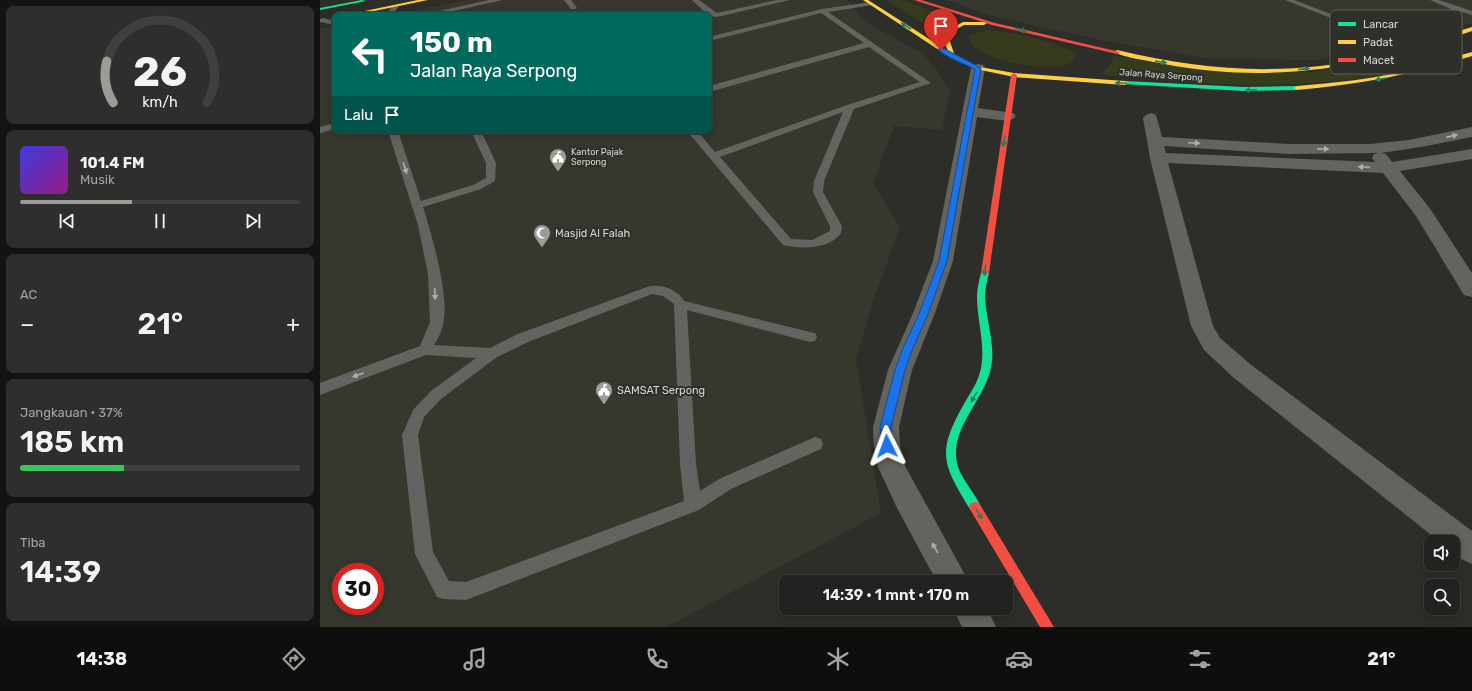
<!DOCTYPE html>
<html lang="id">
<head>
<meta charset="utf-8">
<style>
  :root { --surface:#222220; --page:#2e2f2d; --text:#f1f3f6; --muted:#a2a4a5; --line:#3f3f3e; --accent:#9b9c98 }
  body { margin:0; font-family:Rubik,sans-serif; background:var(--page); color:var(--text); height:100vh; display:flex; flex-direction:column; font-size:15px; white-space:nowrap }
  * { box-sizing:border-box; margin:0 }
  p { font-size:13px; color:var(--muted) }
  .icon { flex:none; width:22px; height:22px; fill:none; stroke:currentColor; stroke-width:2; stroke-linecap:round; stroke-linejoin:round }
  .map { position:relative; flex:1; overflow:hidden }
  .panel { display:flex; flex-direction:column; gap:6px; padding:6px; background:#131312; width:320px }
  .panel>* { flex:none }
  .banner { position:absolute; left:12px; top:12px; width:380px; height:122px; border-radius:8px; box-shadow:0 2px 10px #0003,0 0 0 1px var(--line); background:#00695c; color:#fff; overflow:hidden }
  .controls { position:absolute; left:1104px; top:535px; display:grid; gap:8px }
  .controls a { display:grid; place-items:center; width:36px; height:36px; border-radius:8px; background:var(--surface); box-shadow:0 2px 10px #0003,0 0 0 1px var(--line); font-size:20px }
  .speed { position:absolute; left:12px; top:563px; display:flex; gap:8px; font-size:20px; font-weight:700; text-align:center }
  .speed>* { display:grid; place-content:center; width:52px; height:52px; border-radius:50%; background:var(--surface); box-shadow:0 2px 10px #0003,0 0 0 1px var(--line); line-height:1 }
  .speed .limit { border:6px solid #d22; background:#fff; color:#111 }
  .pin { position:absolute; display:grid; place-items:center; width:34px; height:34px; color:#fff; margin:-41px -17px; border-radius:50% 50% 50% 0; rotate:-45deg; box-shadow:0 0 4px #0007 }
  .pin .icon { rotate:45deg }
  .me { position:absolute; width:44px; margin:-22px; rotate:357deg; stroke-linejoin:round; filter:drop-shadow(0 0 3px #0008) }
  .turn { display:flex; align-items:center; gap:14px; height:84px; padding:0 12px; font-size:18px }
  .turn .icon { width:52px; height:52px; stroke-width:2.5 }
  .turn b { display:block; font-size:28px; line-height:34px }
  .then { display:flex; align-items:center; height:38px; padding:0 12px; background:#0003; gap:8px; font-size:15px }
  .big { font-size:30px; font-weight:600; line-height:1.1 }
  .panel .card { flex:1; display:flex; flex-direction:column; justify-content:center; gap:6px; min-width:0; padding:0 14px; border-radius:8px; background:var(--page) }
  .panel .dial { align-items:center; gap:0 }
  .dial svg { height:104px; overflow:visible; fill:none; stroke:var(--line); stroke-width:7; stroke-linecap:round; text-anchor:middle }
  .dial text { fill:var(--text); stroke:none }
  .song { display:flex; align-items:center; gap:12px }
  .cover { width:48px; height:48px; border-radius:6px; background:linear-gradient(135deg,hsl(240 70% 55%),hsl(310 70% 35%)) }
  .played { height:4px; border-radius:2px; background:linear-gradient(90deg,var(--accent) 40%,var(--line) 40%) }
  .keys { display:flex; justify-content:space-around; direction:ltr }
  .heat { display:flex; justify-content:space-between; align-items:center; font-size:22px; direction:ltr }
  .charge { height:6px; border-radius:3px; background:linear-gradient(90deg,#34c759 37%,var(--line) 0) }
  .trip { position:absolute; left:459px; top:575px; width:234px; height:40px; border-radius:8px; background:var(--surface); box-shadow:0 2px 10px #0003,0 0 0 1px var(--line); font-weight:600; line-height:40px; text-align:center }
  .tabs { display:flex; height:64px; justify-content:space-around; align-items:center; background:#0e0e0d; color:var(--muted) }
  .tabs .icon { width:28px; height:28px }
  .tabs .active { color:var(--accent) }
  .tabs b { font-size:18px; color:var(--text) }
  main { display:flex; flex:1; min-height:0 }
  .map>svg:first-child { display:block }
  .built { fill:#36382d; fill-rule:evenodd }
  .green { fill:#373b1e }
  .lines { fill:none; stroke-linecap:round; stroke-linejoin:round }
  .lane { fill:#63645f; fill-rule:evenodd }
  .street { fill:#63645f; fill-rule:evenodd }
  .fast { fill:#16e098; fill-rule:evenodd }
  .slow { fill:#ffcf43; fill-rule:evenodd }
  .jam { fill:#f24e42; fill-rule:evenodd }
  .oneway { fill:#237f5b }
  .oneway2 { fill:#aeafaa }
  .route { fill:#1a73e8; stroke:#114b97 }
  .labels { text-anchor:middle; stroke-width:4; stroke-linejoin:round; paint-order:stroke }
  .far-street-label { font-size:9px; fill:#d6d7d3; stroke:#2e2f29 }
  .far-poi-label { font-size:9px; fill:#d6d7d3; stroke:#2e2f29; text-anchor:start }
  .poi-label { font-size:11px; fill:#d6d7d3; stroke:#2e2f29; text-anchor:start }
  .key { fill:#2e2f29; stroke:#60615c; stroke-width:1 }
  .key-label { font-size:11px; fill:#d6d7d3 }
</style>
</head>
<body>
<main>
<section class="panel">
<div class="card dial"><svg viewBox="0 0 100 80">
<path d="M14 69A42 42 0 1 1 86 69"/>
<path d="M14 69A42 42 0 0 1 9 37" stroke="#9b9c98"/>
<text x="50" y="56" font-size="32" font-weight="700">26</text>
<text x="50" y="72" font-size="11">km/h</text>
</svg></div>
<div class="card">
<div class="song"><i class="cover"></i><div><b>101.4 FM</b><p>Musik</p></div></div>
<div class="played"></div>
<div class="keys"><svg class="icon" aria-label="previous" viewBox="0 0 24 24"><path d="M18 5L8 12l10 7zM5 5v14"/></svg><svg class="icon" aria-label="pause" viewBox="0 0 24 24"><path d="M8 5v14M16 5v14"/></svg><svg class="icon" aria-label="next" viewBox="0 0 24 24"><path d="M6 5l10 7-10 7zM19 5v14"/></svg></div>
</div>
<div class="card"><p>AC</p>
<div class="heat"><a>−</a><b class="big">21°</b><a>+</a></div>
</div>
<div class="card"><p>Jangkauan · 37%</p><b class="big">185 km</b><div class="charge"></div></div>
<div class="card"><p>Tiba</p><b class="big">14:39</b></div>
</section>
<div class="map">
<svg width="1152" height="627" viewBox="0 0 1152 627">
  <rect width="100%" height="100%" fill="#2d2e2a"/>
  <path class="built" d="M 147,0 L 527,0 L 541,17 L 556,28 L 603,54 L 617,70 L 630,91 L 622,130 L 574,126 L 553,183 L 580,227 L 554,298 L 536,359 L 561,513 L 346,627 L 0,627 L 0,29 L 15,26 L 15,131 L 389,131 L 389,15 L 72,15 ZM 21,572 L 55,572 L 55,606 L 21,606 Z
    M 627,0 L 1152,0 L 1152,23 L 998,60 L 884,58 L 785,41 L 672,16 Z"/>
  <path class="green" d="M 567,0 L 583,0 L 638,21 L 622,26 L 616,32 Z
    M 666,30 C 684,30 746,43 756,55 L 753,62 C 745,65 737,67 729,67 C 711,68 649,58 649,36 Z
    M 794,56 L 825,61 L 989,72 L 1050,64 L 1077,66 L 1111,60 L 1117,62 C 1013,93 893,87 786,75 L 783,72 L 790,65 Z"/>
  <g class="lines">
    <path class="lane" d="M 169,0 L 182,0 L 116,15 L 101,15 Z
      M 244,0 L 251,0 L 257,8 L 255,9 L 251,9 Z
      M 372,0 L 379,0 L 397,13 L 457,0 L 470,0 L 397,17 L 389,16 Z
      M 965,0 L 974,0 L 1058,32 L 1131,9 L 1110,0 L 1119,0 L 1152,11 L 1152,15 L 1138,11 L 1065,35 L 1095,46 L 1096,48 L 1092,50 Z
      M 551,2 L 553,3 L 553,5 L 508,12 L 611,83 L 534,109 L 504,181 L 503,192 L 522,226 L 521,233 C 509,250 480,249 463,245 L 367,131 L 377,131 L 395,152 L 527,105 L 600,82 L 549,47 L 389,92 L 389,86 L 544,43 L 501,13 L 389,41 L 389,37 L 502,9 ZM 523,112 L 494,181 L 493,192 L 510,226 L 510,231 L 492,240 L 471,239 L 400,157 Z
      M 74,5 L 79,6 L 72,15 L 64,15 Z
      M 3,18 L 15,21 L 15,25 L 0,22 L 0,19 Z
      M 15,123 L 15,129 L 0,133 L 0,127 Z
      M 68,131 L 78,131 L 101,201 L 153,185 L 166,178 L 166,163 L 151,131 L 161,131 L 176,163 L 175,181 L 161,189 L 103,207 C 112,236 130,296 123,325 C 121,332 118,339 114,345 L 170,348 L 198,334 L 327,287 C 340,283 357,289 364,301 L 490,332 L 495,333 L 497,337 L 495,341 L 490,342 L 367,310 L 376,464 L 380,491 L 399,479 L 495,437 L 501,439 L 503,444 L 501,449 L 411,489 L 379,510 L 146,600 L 124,599 L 117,597 L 95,554 L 82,435 L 93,410 L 111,391 L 156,358 L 106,355 L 0,395 L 0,383 L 100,346 L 110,322 L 108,274 L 98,225 ZM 332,294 L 343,296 L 354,304 L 360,464 L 364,501 L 146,582 L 129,581 L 113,552 L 98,435 L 104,417 L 121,399 L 177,357 L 208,342 Z"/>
    <path class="street" d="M 658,64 L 663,65 L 665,68 L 658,108 L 693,113 L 696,116 L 693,119 L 688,121 L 657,117 L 633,261 L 615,313 L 592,370 L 579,427 L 580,446 L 585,466 L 649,582 L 617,582 L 577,508 L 558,467 L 554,446 L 553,427 L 568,370 L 593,313 L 613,261 L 651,68 L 653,65 Z
      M 831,113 L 836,115 L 842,137 L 969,144 L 1050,144 L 1089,140 L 1152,127 L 1152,137 L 1101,147 L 1061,153 L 1066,154 L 1072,162 L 1152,149 L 1152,159 L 1080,171 L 1111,210 L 1152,273 L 1152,297 L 1144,295 L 1096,216 L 1063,173 L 848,163 L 893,326 L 900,338 L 930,364 L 1152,531 L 1152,564 L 1141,559 L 1133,553 L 1133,542 L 1120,542 L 914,378 L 884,350 L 871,326 L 830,158 L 823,118 L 826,115 ZM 844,146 L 969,154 L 1059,153 L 1054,154 L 1052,158 L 1055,162 L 846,153 Z
      M 633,608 L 667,608 L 676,627 L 642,627 Z"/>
    <path class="fast" d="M 42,0 L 46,1 L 0,10 L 0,8 Z
      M 805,81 L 924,87 L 977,86 L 980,88 L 977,90 L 924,91 L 803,84 L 803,82 Z
      M 665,270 L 669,273 C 667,281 665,289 665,297 C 666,319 674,340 672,361 C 669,398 626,428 638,467 C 643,481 655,493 661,507 L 659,511 L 655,512 L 651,511 C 622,463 616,453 645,402 C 653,389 661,377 662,361 C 664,339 657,318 657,297 C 657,289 659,281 661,273 Z"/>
    <path class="slow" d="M 98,0 L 108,0 L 35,15 L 25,15 Z
      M 543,0 L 548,0 L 628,51 L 623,39 L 626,31 L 643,22 L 666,22 L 667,23 L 664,25 L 644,25 L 630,33 L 629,39 L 635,56 L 660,67 L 694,73 L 805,81 L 808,83 L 805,85 L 694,77 L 656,69 L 631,58 Z
      M 1152,27 L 1152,31 C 1046,67 956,85 844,64 C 832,61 804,58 794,52 L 797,50 C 881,70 961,77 1047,58 C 1083,50 1117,37 1152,27 Z
      M 1152,52 L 1152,56 C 1095,74 1037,85 977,90 L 974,88 L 977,86 C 1014,83 1051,79 1087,71 C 1109,66 1130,58 1152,52 Z"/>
    <path class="jam" d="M 594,0 L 601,0 L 675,23 L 800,52 L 797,54 L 672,25 Z
      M 694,73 L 697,75 L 669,273 L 665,276 L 661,273 L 691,75 Z
      M 655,502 L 659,503 L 734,627 L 720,627 L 651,511 L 649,507 L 651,503 Z"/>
  </g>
  <defs><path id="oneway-solid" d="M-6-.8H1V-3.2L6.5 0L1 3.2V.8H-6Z"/></defs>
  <g class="oneway">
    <use href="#oneway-solid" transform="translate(586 26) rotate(-147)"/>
    <use href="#oneway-solid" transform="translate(701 30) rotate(13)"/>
    <use href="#oneway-solid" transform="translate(841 62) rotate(9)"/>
    <use href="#oneway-solid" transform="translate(984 69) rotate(-6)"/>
    <use href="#oneway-solid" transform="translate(1061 79) rotate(170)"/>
    <use href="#oneway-solid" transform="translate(801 83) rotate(-177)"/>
    <use href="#oneway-solid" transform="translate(931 90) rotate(179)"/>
    <use href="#oneway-solid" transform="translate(684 141) rotate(99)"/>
    <use href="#oneway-solid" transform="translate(665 270) rotate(99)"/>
    <use href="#oneway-solid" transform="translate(654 397) rotate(120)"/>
    <use href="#oneway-solid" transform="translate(659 514) rotate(59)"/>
  </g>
  <g class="oneway2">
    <use href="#oneway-solid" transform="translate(1132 136) rotate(-13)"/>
    <use href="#oneway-solid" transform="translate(874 143) rotate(3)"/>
    <use href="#oneway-solid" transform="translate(1003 149) rotate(1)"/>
    <use href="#oneway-solid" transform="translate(1044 167) rotate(-178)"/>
    <use href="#oneway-solid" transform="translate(85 168) rotate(72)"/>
    <use href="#oneway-solid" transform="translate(115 294) rotate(87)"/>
    <use href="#oneway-solid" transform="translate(38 375) rotate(160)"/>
    <use href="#oneway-solid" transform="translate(615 548) rotate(-120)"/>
  </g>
  <path class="route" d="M 619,48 L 623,48 L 661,68 L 627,261 L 608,314 L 593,348 L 585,370 L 571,427 L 572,446 L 571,450 L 563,450 L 560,427 L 575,370 L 583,348 L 599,314 L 619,261 L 655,69 L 631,58 L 619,51 Z"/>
  <defs>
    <g id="civic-pin" transform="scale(0.9)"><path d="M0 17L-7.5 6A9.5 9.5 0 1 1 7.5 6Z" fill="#9b9c98" stroke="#2e2f29"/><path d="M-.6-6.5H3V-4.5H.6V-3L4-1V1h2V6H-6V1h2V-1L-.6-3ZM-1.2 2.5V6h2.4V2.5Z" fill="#fff"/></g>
    <g id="mosque-pin" transform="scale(0.9)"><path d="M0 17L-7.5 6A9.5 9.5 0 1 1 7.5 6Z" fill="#9b9c98" stroke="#2e2f29"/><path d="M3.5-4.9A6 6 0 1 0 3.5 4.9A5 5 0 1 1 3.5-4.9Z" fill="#fff"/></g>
  </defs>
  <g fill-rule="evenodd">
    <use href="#civic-pin" x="238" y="157"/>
    <use href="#mosque-pin" x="222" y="233"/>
    <use href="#civic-pin" x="284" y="390"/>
  </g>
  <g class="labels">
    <g class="far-street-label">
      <text transform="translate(841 75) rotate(4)" y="3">Jalan Raya Serpong</text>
    </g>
    <g class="far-poi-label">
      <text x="251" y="155">Kantor Pajak<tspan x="251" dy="10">Serpong</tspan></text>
    </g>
    <g class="poi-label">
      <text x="235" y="237">Masjid Al Falah</text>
      <text x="297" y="394">SAMSAT Serpong</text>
    </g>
  </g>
  <rect x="1010" y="10" width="132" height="64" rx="6" class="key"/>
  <rect x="1018" y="22" width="18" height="4" fill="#16e098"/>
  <rect x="1018" y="40" width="18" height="4" fill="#ffcf43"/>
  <rect x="1018" y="58" width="18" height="4" fill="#f24e42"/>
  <g class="key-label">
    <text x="1043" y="28">Lancar</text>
    <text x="1043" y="46">Padat</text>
    <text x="1043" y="64">Macet</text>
  </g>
</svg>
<div class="controls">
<a><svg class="icon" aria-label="sound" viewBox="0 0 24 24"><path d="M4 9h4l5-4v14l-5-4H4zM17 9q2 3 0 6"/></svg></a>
<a><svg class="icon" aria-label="search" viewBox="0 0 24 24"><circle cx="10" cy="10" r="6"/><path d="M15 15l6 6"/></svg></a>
</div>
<div class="speed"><div class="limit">30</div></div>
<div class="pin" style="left:621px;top:50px;background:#d93025"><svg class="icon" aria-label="arrive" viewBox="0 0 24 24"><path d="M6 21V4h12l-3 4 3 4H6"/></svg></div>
<svg class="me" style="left:567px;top:446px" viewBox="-20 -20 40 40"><path d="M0-17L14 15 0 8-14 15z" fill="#1a73e8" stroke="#fff" stroke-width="4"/></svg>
<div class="trip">14:39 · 1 mnt · 170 m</div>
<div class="banner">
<div class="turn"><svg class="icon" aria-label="left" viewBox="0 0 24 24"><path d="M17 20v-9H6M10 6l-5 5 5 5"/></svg><div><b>150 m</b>Jalan Raya Serpong</div></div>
<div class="then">Lalu<svg class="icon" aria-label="arrive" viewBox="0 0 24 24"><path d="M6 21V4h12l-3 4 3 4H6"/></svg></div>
</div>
</div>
</main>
<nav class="tabs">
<b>14:38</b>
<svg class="icon active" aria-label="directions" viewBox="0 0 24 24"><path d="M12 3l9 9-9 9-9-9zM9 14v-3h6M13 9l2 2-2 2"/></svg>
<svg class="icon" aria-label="music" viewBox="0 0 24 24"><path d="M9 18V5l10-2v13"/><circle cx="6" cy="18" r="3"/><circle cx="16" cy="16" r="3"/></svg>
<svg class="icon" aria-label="phone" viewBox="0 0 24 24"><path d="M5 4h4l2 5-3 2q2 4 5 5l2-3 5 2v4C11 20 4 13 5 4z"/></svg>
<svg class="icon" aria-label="climate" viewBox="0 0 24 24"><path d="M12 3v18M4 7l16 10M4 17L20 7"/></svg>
<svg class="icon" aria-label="car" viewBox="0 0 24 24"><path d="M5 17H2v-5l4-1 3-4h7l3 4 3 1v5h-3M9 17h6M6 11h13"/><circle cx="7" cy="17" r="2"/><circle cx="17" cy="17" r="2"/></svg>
<svg class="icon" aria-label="filters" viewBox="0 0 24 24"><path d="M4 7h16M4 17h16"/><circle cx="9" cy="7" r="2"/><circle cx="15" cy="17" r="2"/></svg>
<b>21°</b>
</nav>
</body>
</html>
